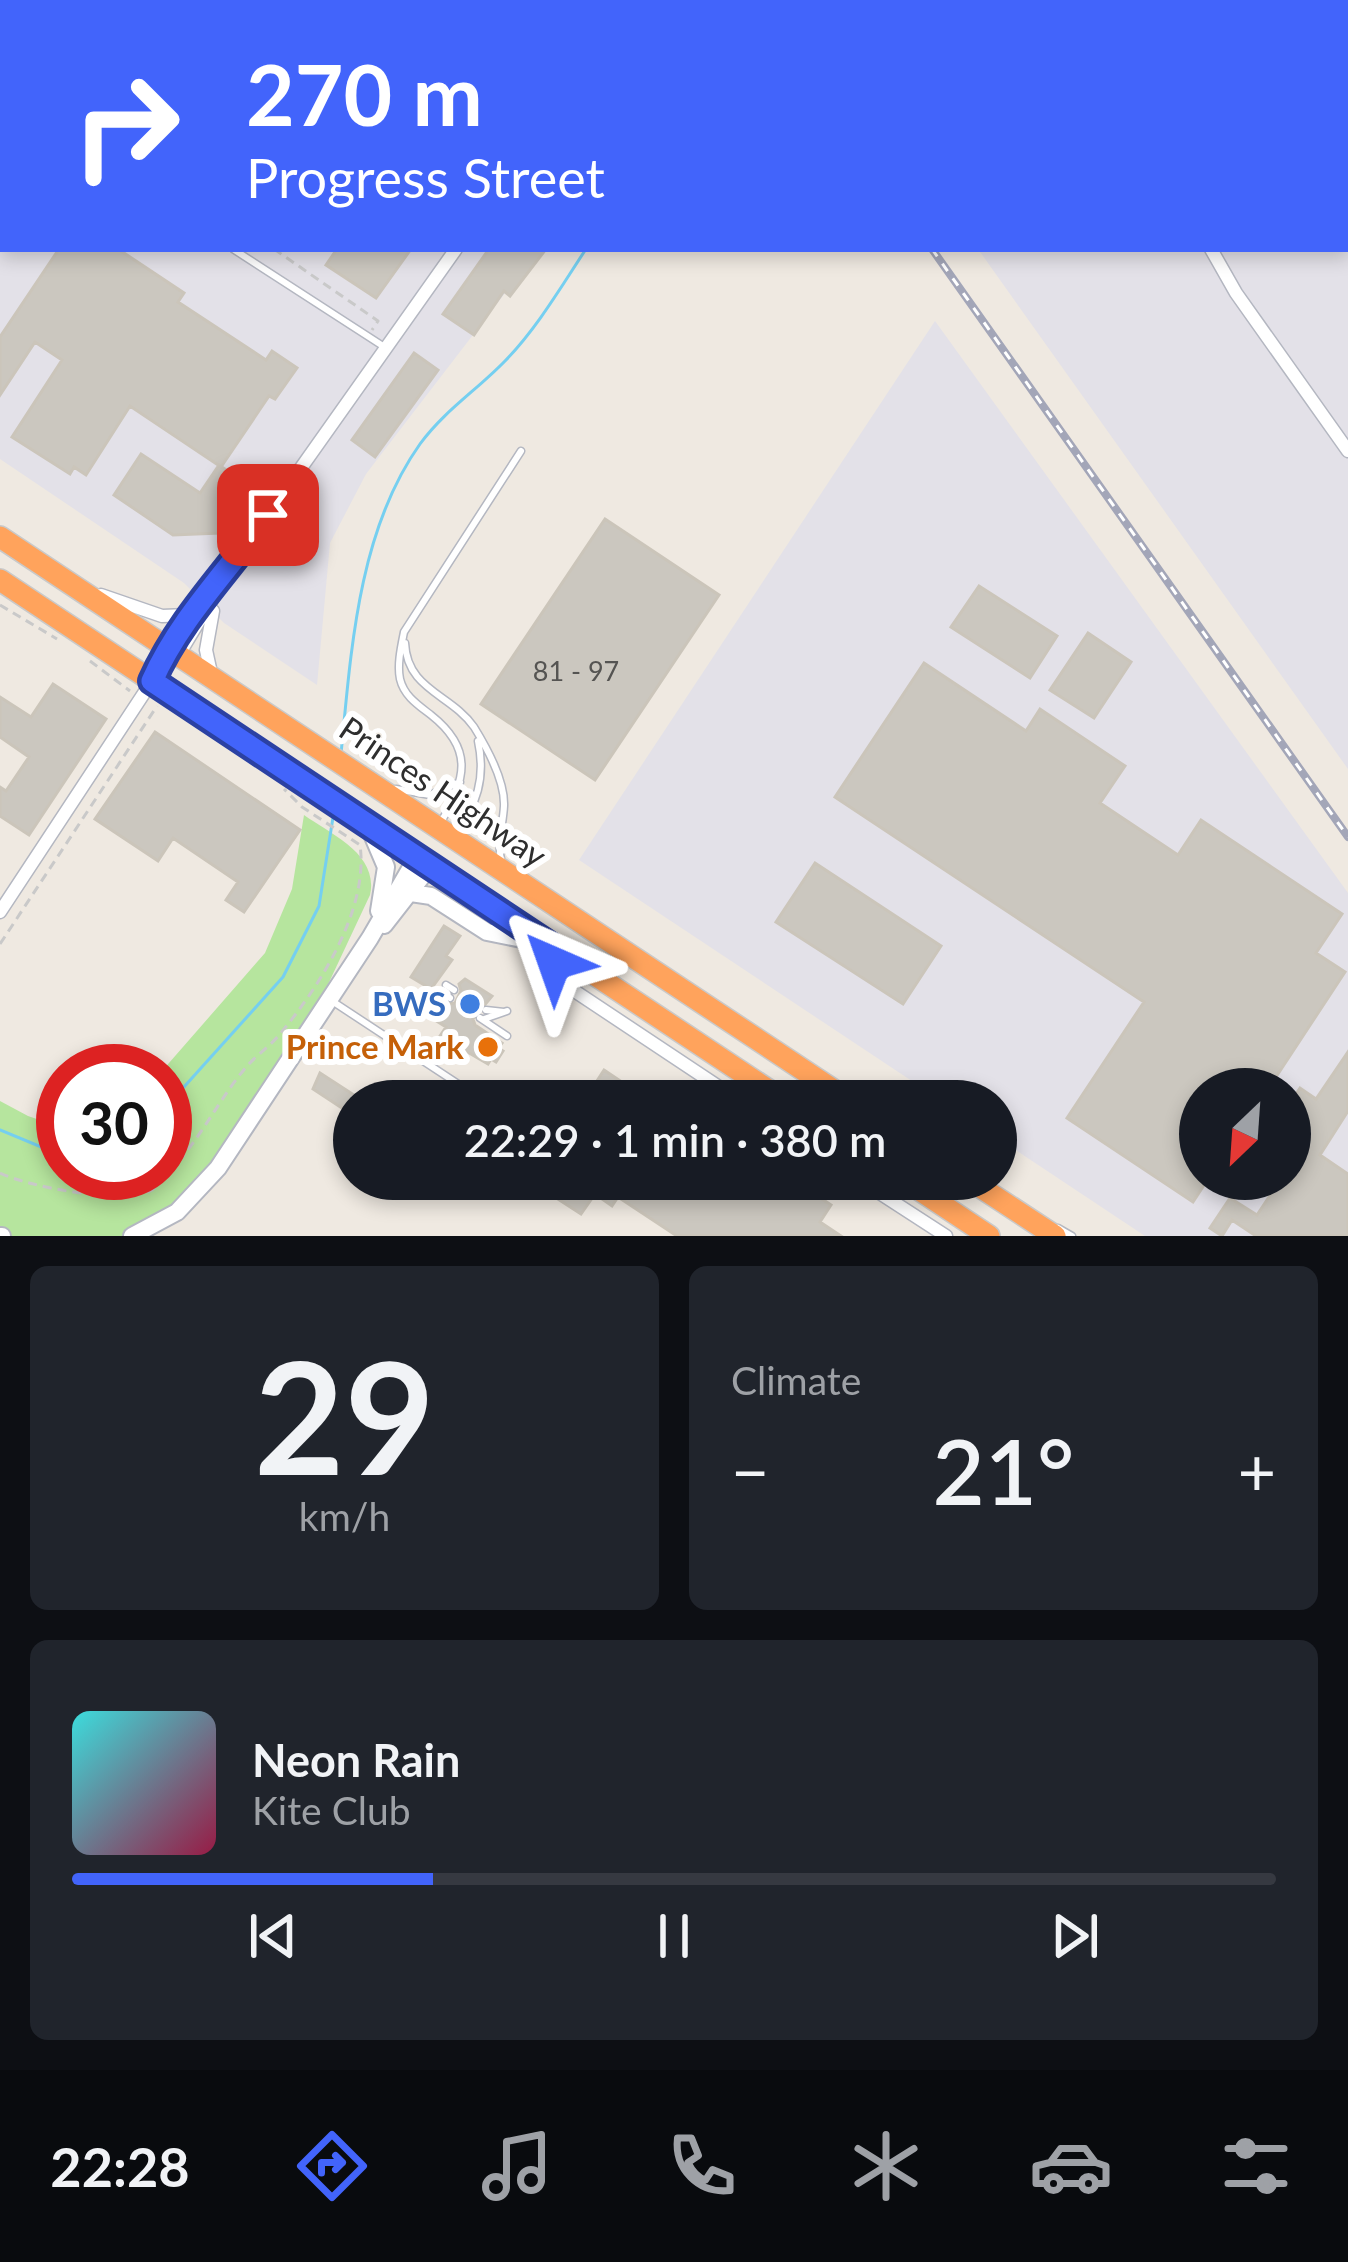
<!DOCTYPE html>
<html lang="en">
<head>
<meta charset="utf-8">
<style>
  :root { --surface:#171b24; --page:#20242c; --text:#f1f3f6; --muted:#9ea1a6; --line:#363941; --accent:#4264fb }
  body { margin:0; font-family:Lato,sans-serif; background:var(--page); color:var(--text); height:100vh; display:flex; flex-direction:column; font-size:45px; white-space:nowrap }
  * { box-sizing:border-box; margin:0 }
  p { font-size:39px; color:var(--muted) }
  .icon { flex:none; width:66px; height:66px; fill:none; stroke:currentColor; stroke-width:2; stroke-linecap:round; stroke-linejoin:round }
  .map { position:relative; height:1236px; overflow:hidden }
  .sheet { display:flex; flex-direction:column; gap:30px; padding:30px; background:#0d0f14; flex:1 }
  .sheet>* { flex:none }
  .top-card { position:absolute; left:0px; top:0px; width:1350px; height:252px; box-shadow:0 6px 18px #0003; background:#4264fb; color:#fff; overflow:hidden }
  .needle { width:78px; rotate:205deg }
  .buttons { position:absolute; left:1179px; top:1068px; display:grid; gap:24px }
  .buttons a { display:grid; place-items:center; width:132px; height:132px; border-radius:50%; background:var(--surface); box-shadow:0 6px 18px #0003; font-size:60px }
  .speed { position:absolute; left:36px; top:1044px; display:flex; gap:24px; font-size:60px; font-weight:700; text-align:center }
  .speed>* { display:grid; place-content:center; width:156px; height:156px; border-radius:50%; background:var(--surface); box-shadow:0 6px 18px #0003; line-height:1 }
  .speed .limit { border:18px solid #d22; background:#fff; color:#111 }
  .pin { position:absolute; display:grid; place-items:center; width:102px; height:102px; color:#fff; margin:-51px; border-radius:24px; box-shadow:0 6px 18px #0006 }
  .me { position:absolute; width:132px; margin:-66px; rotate:317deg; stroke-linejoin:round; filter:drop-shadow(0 0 9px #0008) }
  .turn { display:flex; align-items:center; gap:42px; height:252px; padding:0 48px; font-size:54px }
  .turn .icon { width:156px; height:156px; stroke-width:2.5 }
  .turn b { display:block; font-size:84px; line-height:102px }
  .big { font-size:90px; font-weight:600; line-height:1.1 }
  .sheet .widget { flex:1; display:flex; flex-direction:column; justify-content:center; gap:18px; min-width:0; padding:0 42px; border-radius:18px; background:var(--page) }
  .sheet .dial { align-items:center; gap:0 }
  .dial b { font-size:156px; line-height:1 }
  .song { display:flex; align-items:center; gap:36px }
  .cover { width:144px; height:144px; border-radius:18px; background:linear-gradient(135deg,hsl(180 70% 55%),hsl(340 70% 35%)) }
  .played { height:12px; border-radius:6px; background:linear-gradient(90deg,var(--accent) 30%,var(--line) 30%) }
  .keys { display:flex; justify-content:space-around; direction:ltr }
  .heat { display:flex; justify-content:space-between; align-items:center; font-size:66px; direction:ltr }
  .sheet .tiles { flex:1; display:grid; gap:30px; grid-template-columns:1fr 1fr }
  .widget:last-child { grid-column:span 2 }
  .trip { position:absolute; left:333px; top:1080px; width:684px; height:120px; border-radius:60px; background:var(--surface); box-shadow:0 6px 18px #0003; font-weight:600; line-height:120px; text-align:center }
  .dock { display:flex; height:192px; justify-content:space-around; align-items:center; background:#090b0e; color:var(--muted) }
  .dock .icon { width:84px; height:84px }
  .dock .current { color:var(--accent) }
  .dock b { font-size:54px; color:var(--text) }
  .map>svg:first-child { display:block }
  .industrial { fill:#e3e1e8; fill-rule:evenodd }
  .green { fill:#b6e59e }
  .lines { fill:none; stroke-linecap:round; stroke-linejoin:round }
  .stream { stroke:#75cff0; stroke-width:3 }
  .building { fill:#cbc7bf; stroke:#cbc5ba; stroke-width:3 }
  .lane-casing { stroke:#b4b7c1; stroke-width:9 }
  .street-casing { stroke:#b4b7c1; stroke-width:15 }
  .secondary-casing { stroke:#b4b7c1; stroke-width:20 }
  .highway-casing { stroke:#c9c9c9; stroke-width:24 }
  .path { stroke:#c9c9c9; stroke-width:3; stroke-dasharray:9 6; stroke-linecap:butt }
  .lane { stroke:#fff; stroke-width:6 }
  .street { stroke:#fff; stroke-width:12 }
  .secondary { stroke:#fff; stroke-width:16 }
  .highway { stroke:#ffa35c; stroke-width:21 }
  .rail-casing { stroke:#a3a6b8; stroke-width:8 }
  .rail { stroke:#fff; stroke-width:3; stroke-dasharray:9; stroke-linecap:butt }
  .route-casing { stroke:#2b41a3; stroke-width:30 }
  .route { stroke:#4264fb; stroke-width:21 }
  .shop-dot { fill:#3f7fe0; stroke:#fff; stroke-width:4.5 }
  .food-dot { fill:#e8710a; stroke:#fff; stroke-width:4.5 }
  .labels { text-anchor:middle; stroke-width:12; stroke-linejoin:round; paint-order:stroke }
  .number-label { font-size:27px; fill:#555452 }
  .street-label { font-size:33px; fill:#2e2e2e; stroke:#fff }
  .shop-label { font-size:33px; font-weight:bold; fill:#366cbe; stroke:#fff; text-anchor:end }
  .food-label { font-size:33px; font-weight:bold; fill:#c56008; stroke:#fff; text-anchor:end }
</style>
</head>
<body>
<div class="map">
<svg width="1348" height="1236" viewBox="0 0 1348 1236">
  <rect width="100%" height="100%" fill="#efe9e1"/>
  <path class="industrial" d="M 0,0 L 642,3 L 3,3 L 3,249 L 539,249 L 366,474 L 330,543 L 317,685 L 224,623 L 184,583 L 0,459 Z
    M 800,0 L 1296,0 L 1298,3 L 803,3 Z
    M 1347,76 L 1348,77 L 1348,769 L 978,249 L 1347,249 Z
    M 935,321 L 1348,893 L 1348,1236 L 1145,1236 L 996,1137 L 996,1101 L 942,1101 L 579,860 ZM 1200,1089 L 1290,1089 L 1290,1179 L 1200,1179 Z"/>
  <path class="green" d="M 304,815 C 332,835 379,854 370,895 L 301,1042 L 198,1193 L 132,1236 L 0,1236 L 0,1101 L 28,1116 L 63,1128 L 63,1173 L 165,1173 L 162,1071 L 265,953 L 292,889 Z"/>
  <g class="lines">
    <path class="stream" d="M 759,3 L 761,0
      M 341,754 C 351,651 358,531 420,444 C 444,411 477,390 505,361 C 537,328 561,287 586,249
      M 165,1108 L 283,977 L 319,906 L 334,811
      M 0,1130 L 63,1156"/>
  </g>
  <path class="building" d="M 59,249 L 118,249 L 184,293 L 178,302 L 266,360 L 272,351 L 297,368 L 275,399 L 269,396 L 221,467 L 130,406 L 86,475 L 74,467 L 70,474 L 12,437 L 62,360 L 35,342 L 0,395 L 0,337 Z
    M 337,249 L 411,249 L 376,298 L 326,265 Z
    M 489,249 L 546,249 L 510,296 L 504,291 L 474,335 L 443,314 Z
    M 414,353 L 438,370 L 375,457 L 352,440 Z
    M 141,454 L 200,493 L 219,465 L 250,486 L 220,533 L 173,535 L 114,495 Z
    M 605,519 L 719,595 L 595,780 L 481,704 Z
    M 979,586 L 1057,636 L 1030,678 L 951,627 Z
    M 1088,633 L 1131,662 L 1094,718 L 1050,690 Z
    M 924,663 L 1026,731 L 1040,709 L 1125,766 L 1100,803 L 1178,855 L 1201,820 L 1342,914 L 1316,953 L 1345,972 L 1268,1089 L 1200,1089 L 1200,1179 L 1208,1179 L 1193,1202 L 1067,1118 L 1144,1002 L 835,797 Z
    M 53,684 L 106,719 L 29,835 L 0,816 L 0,787 L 6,791 L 29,757 L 0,737 L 0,697 L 31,717 Z
    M 155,732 L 300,830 L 244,912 L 226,900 L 238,882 L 173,838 L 158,861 L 95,819 Z
    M 815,863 L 941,946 L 903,1004 L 776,922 Z
    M 444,926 L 460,936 L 446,956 L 452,960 L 431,989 L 411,977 Z
    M 465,979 L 492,996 L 473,1019 L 475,1025 L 502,1043 L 498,1048 L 503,1051 L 496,1062 L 491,1059 L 488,1064 L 440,1036 L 446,1027 L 435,1020 L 446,1004 L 455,1003 L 461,991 L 459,984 Z
    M 1348,1052 L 1348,1111 L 1320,1155 L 1348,1174 L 1348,1236 L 1256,1236 L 1232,1220 L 1222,1236 L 1210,1228 L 1230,1198 L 1257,1215 L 1281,1179 L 1290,1179 L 1290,1103 L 1300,1088 L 1316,1099 Z
    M 604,1070 L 650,1101 L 584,1101 Z
    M 320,1073 L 354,1095 L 354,1116 L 313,1089 Z
    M 527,1179 L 792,1179 L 831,1205 L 820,1222 L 841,1236 L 677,1236 L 618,1197 L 612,1206 L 595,1194 L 581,1214 Z"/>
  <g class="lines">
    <g class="lane-casing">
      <path id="lane" d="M 25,3 L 27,0
        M 0,40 L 3,36
        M 0,216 L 3,218
        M 233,249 L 386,348
        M 405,643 C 407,690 451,694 474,727 C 487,748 505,782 504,806 C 503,826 496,844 502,863
        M 396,789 L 430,795 L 460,782
        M 441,822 C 466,779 474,749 431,715 C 418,705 404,696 400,679 C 397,665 401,647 404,632 L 521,451
        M 455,834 C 477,805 486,778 478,741
        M 446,985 L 454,990
        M 441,992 L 450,998
        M 332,1001 L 484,1101
        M 486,1010 L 504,1012
        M 480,1018 L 507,1036
        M 484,1019 L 507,1011
        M 1058,1228 L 1072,1236"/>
    </g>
    <g class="street-casing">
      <path id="street" d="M 1115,0 L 1117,3
        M 629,3 L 631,0
        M 1211,249 L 1236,293 L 1348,451
        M 101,595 L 162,616 L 187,615
        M 166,648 L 187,615 L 228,571 L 456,249
        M 178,656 L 222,583
        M 211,673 L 206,650 L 213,611
        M 0,912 L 152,681
        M 551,946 L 555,978 L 740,1101
        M 858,1179 L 946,1236"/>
    </g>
    <g class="secondary-casing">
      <path id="secondary" d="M 369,827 L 386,867 L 379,911
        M 411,893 L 431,896 L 487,932 L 542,943
        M 384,925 L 430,866
        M 0,1236 L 2,1236
        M 132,1236 L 177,1212 L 218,1168 L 370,938 L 417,857"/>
    </g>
    <g class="highway-casing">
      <path id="highway" d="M 0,537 L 850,1101
        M 0,580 L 785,1101
        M 903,1179 L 989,1236
        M 968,1179 L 1055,1236"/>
    </g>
    <path class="path" d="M 274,249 L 378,321 L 372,330
      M 0,605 L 57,639
      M 90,661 L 130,691
      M 470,829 L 496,822
      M 0,944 L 157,706
      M 0,1173 C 29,1187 123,1205 152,1190 C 159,1186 166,1175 171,1170 C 201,1138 219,1099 247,1066 C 257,1055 270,1046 280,1034 C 320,986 369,909 360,845 L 302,807 L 284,789"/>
    <use href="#lane" class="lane"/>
    <use href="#street" class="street"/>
    <use href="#secondary" class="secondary"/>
    <use href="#highway" class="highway"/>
    <g class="rail-casing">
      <path id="rail" d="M 765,0 L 767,3
        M 932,249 L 1348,837"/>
    </g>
    <use href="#rail" class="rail"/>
  </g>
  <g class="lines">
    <g class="route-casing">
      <path id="route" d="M 268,515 C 228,571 180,618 152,681 L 549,945 L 554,963"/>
    </g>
    <use href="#route" class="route"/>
  </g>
  <circle class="shop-dot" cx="470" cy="1004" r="12"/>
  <circle class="food-dot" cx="488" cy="1047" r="12"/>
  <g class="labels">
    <g class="number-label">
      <text x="576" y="681">81 - 97</text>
    </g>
    <g class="street-label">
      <text transform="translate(443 792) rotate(34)" y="12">Princes Highway</text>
    </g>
    <g class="shop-label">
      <text x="446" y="1016">BWS</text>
    </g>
    <g class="food-label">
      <text x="464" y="1059">Prince Mark</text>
    </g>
  </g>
</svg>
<div class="buttons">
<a><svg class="needle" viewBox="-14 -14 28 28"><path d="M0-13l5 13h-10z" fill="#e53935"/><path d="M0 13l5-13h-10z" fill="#9ea1a6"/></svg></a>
</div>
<div class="speed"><div class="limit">30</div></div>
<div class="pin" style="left:268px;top:515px;background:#d93025"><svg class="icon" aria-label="arrive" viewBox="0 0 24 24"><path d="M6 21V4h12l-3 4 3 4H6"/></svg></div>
<svg class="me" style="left:554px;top:963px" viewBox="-20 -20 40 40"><path d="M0-17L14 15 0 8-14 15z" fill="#4264fb" stroke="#fff" stroke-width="4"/></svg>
<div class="trip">22:29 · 1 min · 380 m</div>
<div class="top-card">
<div class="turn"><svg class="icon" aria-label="right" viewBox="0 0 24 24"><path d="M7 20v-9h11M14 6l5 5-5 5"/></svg><div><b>270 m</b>Progress Street</div></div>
</div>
</div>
<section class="sheet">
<div class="tiles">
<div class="widget dial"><b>29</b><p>km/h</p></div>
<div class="widget"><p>Climate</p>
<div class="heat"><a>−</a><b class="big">21°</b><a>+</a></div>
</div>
<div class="widget">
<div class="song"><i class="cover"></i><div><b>Neon Rain</b><p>Kite Club</p></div></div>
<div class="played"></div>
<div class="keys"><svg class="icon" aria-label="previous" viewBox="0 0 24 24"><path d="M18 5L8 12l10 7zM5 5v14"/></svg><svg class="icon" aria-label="pause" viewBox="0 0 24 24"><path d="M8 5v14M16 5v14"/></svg><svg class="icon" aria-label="next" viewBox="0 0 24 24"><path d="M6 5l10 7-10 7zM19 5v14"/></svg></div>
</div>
</div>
</section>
<nav class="dock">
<b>22:28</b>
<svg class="icon current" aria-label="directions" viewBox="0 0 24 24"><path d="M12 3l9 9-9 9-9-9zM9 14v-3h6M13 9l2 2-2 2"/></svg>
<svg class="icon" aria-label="music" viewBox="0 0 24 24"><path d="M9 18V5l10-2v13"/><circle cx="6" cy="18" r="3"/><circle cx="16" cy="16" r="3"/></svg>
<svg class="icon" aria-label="phone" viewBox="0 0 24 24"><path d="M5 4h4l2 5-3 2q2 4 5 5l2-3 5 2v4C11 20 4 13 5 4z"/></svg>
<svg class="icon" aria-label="climate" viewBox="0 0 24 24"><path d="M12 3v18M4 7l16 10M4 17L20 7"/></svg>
<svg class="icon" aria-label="car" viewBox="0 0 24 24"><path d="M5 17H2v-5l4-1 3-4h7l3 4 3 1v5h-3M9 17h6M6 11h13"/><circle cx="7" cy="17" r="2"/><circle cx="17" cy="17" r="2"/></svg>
<svg class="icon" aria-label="filters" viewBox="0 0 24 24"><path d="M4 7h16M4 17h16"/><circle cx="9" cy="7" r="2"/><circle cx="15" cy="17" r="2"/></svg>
</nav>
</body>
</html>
